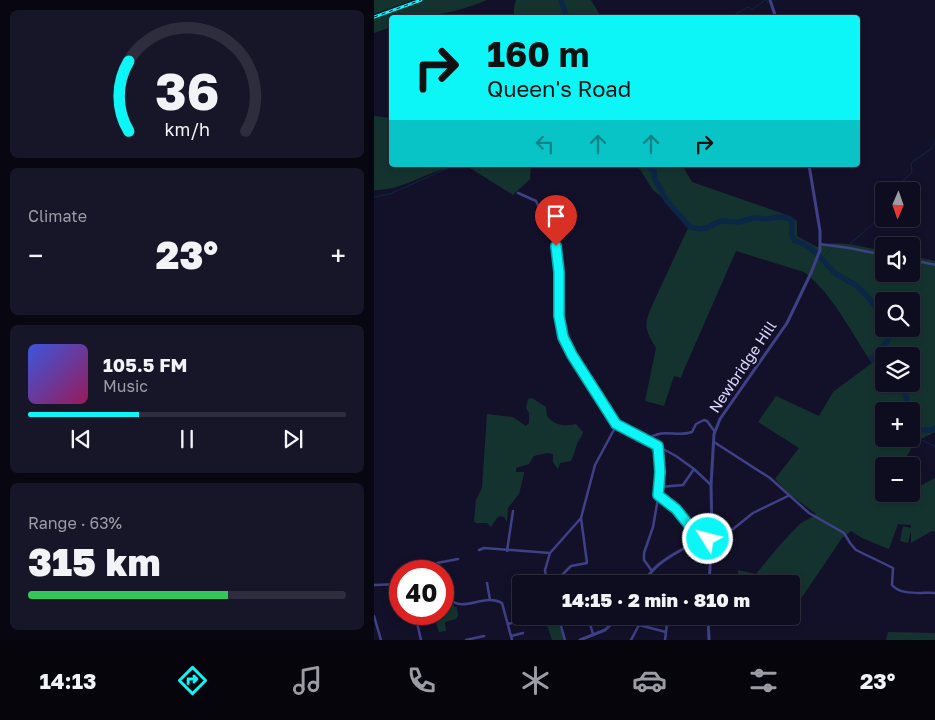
<!DOCTYPE html>
<html lang="en">
<head>
<meta charset="utf-8">
<style>
  :root { --surface:#0e0d1f; --page:#171628; --text:#f1f3f6; --muted:#9b9ca4; --line:#2e2d3d; --accent:#0cf6f8 }
  body { margin:0; font-family:"Golos Text",sans-serif; background:var(--page); color:var(--text); height:100vh; display:flex; flex-direction:column; font-size:19px; white-space:nowrap }
  * { box-sizing:border-box; margin:0 }
  p { font-size:16px; color:var(--muted) }
  .icon { flex:none; width:28px; height:28px; fill:none; stroke:currentColor; stroke-width:2; stroke-linecap:round; stroke-linejoin:round }
  .map { position:relative; flex:1; overflow:hidden }
  .panel { display:flex; flex-direction:column; gap:10px; padding:10px; background:#080711; width:374px }
  .panel>* { flex:none }
  .top-card { position:absolute; left:15px; top:15px; width:471px; height:152px; border-radius:5px; box-shadow:0 2px 8px #0003,0 0 0 1px var(--line); background:#0cf6f8; color:#111; overflow:hidden }
  .needle { width:32px; rotate:182deg }
  .fabs { position:absolute; left:501px; top:182px; display:grid; gap:10px }
  .fabs a { display:grid; place-items:center; width:45px; height:45px; border-radius:5px; background:var(--surface); box-shadow:0 2px 8px #0003,0 0 0 1px var(--line); font-size:25px }
  .speed { position:absolute; left:15px; top:560px; display:flex; gap:10px; font-size:25px; font-weight:700; text-align:center }
  .speed>* { display:grid; place-content:center; width:65px; height:65px; border-radius:50%; background:var(--surface); box-shadow:0 2px 8px #0003,0 0 0 1px var(--line); line-height:1 }
  .speed .limit { border:8px solid #d22; background:#fff; color:#111 }
  .pin { position:absolute; display:grid; place-items:center; width:42px; height:42px; color:#fff; margin:-51px -21px; border-radius:50% 50% 50% 0; rotate:-45deg; box-shadow:0 0 5px #0007 }
  .pin .icon { rotate:45deg }
  .me { position:absolute; width:55px; margin:-28px; rotate:306deg; stroke-linejoin:round; filter:drop-shadow(0 0 4px #0008) }
  .turn { display:flex; align-items:center; gap:18px; height:105px; padding:0 15px; font-size:22px }
  .turn .icon { width:65px; height:65px; stroke-width:2.5 }
  .turn b { display:block; font-size:35px; line-height:42px }
  .lanes { display:flex; align-items:center; height:48px; padding:0 15px; background:#0003; justify-content:center; gap:25px; direction:ltr }
  .lanes .off { opacity:.35 }
  .big { font-size:38px; font-weight:800; line-height:1.1 }
  .panel .card { flex:1; display:flex; flex-direction:column; justify-content:center; gap:8px; min-width:0; padding:0 18px; border-radius:8px; background:var(--page) }
  .panel .dial { align-items:center; gap:0 }
  .dial svg { height:130px; overflow:visible; fill:none; stroke:var(--line); stroke-width:7; stroke-linecap:round; text-anchor:middle }
  .dial text { fill:var(--text); stroke:none }
  .song { display:flex; align-items:center; gap:15px }
  .cover { width:60px; height:60px; border-radius:8px; background:linear-gradient(135deg,hsl(230 70% 55%),hsl(330 70% 35%)) }
  .played { height:5px; border-radius:2px; background:linear-gradient(90deg,var(--accent) 35%,var(--line) 35%) }
  .keys { display:flex; justify-content:space-around; direction:ltr }
  .heat { display:flex; justify-content:space-between; align-items:center; font-size:28px; direction:ltr }
  .charge { height:8px; border-radius:4px; background:linear-gradient(90deg,#34c759 63%,var(--line) 0) }
  .trip { position:absolute; left:138px; top:575px; width:288px; height:50px; border-radius:5px; background:var(--surface); box-shadow:0 2px 8px #0003,0 0 0 1px var(--line); font-weight:800; line-height:50px; text-align:center }
  .tab-bar { display:flex; height:80px; justify-content:space-around; align-items:center; background:#06050c; color:var(--muted) }
  .tab-bar .icon { width:35px; height:35px }
  .tab-bar .current { color:var(--accent) }
  .tab-bar b { font-size:22px; color:var(--text) }
  main { display:flex; flex:1; min-height:0 }
  .map>svg:first-child { display:block }
  .green { fill:#14332f; fill-rule:evenodd }
  .lines { fill:none; stroke-linecap:round; stroke-linejoin:round }
  .stream { stroke:#0c2746; stroke-width:1 }
  .river { stroke:#0c2746; stroke-width:5.5 }
  .minor { stroke:#3e4186; stroke-width:2.5 }
  .tertiary { stroke:#3e4186; stroke-width:3 }
  .rail-casing { stroke:#0cf6f8; stroke-width:3 }
  .rail { stroke:#131129; stroke-width:1; stroke-dasharray:4; stroke-linecap:butt }
  .route-casing { stroke:#08a0a1; stroke-width:12 }
  .route { stroke:#0cf6f8; stroke-width:9 }
  .labels { text-anchor:middle; stroke-width:5; stroke-linejoin:round; paint-order:stroke }
  .street-label { font-size:15px; fill:#dbdafe; stroke:#131129 }
</style>
</head>
<body>
<main>
<section class="panel">
<div class="card dial"><svg viewBox="0 0 100 80">
<path d="M14 69A42 42 0 1 1 86 69"/>
<path d="M14 69A42 42 0 0 1 14 26" stroke="#0cf6f8"/>
<text x="50" y="56" font-size="32" font-weight="700">36</text>
<text x="50" y="72" font-size="11">km/h</text>
</svg></div>
<div class="card"><p>Climate</p>
<div class="heat"><a>−</a><b class="big">23°</b><a>+</a></div>
</div>
<div class="card">
<div class="song"><i class="cover"></i><div><b>105.5 FM</b><p>Music</p></div></div>
<div class="played"></div>
<div class="keys"><svg class="icon" aria-label="previous" viewBox="0 0 24 24"><path d="M18 5L8 12l10 7zM5 5v14"/></svg><svg class="icon" aria-label="pause" viewBox="0 0 24 24"><path d="M8 5v14M16 5v14"/></svg><svg class="icon" aria-label="next" viewBox="0 0 24 24"><path d="M6 5l10 7-10 7zM19 5v14"/></svg></div>
</div>
<div class="card"><p>Range · 63%</p><b class="big">315 km</b><div class="charge"></div></div>
</section>
<div class="map">
<svg width="562" height="640" viewBox="0 0 562 640">
  <rect width="100%" height="100%" fill="#131129"/>
  <path class="green" d="M 0,0 L 39,0 L 0,14 Z
    M 49,0 L 113,0 C 83,13 50,18 18,18 L 17,27 L 0,33 L 0,18 Z
    M 142,0 L 217,0 L 227,17 L 140,17 L 140,7 Z
    M 0,116 L 17,118 L 18,165 L 157,165 L 156,179 L 139,195 L 96,168 L 96,167 C 62,162 34,191 0,190 Z
    M 263,165 L 308,165 L 318,182 L 416,216 L 423,221 L 423,236 L 443,247 C 463,238 489,248 510,251 L 510,274 L 538,274 L 538,256 L 561,261 L 561,432 L 539,443 L 537,449 L 527,466 L 510,466 L 510,494 L 538,494 L 538,490 L 561,478 L 561,532 L 558,531 L 537,543 L 537,531 L 534,543 L 526,541 L 529,526 L 537,528 L 537,525 L 524,524 L 515,549 L 488,538 L 477,531 L 468,538 L 424,603 L 416,598 L 416,584 L 394,584 L 382,577 L 379,584 L 364,583 L 364,570 L 382,574 C 396,557 409,540 425,525 C 430,520 435,520 442,514 L 413,492 L 401,479 L 425,448 L 384,422 L 402,396 L 445,416 L 459,392 L 498,363 C 478,334 458,293 430,272 L 362,251 L 309,372 L 307,378 L 300,376 L 290,406 L 271,401 L 282,348 C 273,331 269,329 276,310 L 314,228 L 289,198 L 279,190 ZM 510,301 L 538,301 L 538,329 L 510,329 ZM 510,356 L 538,356 L 538,384 L 510,384 ZM 510,411 L 538,411 L 538,439 L 510,439 Z
    M 158,398 L 172,407 L 173,416 C 180,425 190,427 202,424 L 209,432 C 208,437 205,439 203,444 C 201,450 200,455 197,461 L 186,463 L 184,469 L 179,462 L 179,454 L 173,453 L 160,456 L 155,464 L 142,468 L 142,472 L 150,472 L 150,474 L 145,494 L 134,508 L 133,522 L 130,517 L 126,516 L 123,518 L 117,527 L 113,523 L 102,523 L 100,521 L 102,500 L 108,488 L 113,414 L 139,417 L 152,426 L 155,423 L 155,413 L 152,408 L 154,399 Z
    M 72,599 L 80,604 L 80,607 L 83,607 L 84,616 L 82,619 L 71,622 L 72,631 L 65,632 L 59,614 L 69,614 L 69,600 Z
    M 183,619 L 191,640 L 178,640 L 172,622 Z
    M 514,632 L 561,633 L 561,640 L 512,640 Z"/>
  <g class="lines">
    <path class="stream" d="M 392,0 L 394,3
      M 401,0 L 401,1
      M 355,18 L 374,7 L 378,10 L 391,0
      M 519,191 L 538,172 L 537,163 L 557,149 L 562,138
      M 0,197 L 16,194 L 81,165 L 96,167 L 106,170 L 110,165
      M 476,244 L 510,214
      M 448,259 L 457,249
      M 544,430 L 545,439 L 562,447"/>
    <path class="river" d="M 187,0 L 193,18
      M 271,165 L 280,171 L 281,179 L 293,201 L 316,227 L 325,229 L 332,228 L 347,221 L 365,222 L 380,218 L 393,219 L 405,217 L 411,217 L 418,221 L 418,236 L 421,241 C 437,244 449,261 460,272 C 467,278 476,281 483,286 C 494,295 503,308 510,320
      M 510,368 L 498,358 L 515,339 L 514,329
      M 523,384 L 531,391 L 535,411
      M 538,416 L 544,430 L 557,430 L 562,428"/>
    <path class="minor" d="M 144,193 L 162,201 L 175,228 L 182,246 L 185,261 L 185,316 L 189,337 L 198,355 L 236,415 L 243,424 L 302,456 L 320,469 L 337,485
      M 446,244 L 475,248 L 510,255
      M 538,260 L 562,265
      M 273,439 C 292,427 301,438 318,432 L 322,424 L 330,420 L 333,421 L 341,432
      M 340,442 L 396,478 L 435,513 L 470,533 L 476,543 L 482,550 L 519,568 L 518,585 C 527,596 548,592 562,593
      M 286,487 L 309,485 L 320,469
      M 284,495 L 302,509 L 327,541
      M 338,534 L 359,529 L 379,513 L 414,496
      M 105,550 L 110,548 L 176,553
      M 133,551 L 139,511
      M 64,571 L 63,563 L 84,559
      M 278,571 L 270,560 L 270,553 L 279,527 L 286,487 L 284,446
      M 173,582 L 184,579 L 197,566 L 213,563 L 207,518
      M 113,583 L 116,600
      M 173,584 L 171,570 L 176,553 L 207,518 L 221,465 L 243,424
      M 0,585 L 26,584
      M 69,589 C 83,621 107,591 128,603 L 138,640
      M 41,614 L 47,640
      M 0,616 L 7,640
      M 184,616 L 191,640
      M 216,616 L 216,624 L 219,634
      M 253,616 L 265,625 L 292,632
      M 134,624 L 145,621 L 149,616
      M 137,636 L 149,633
      M 92,640 L 110,636
      M 257,640 L 265,625
      M 291,640 L 294,616"/>
    <path class="tertiary" d="M 396,0 L 402,18
      M 268,584 C 272,578 276,573 281,568 C 291,558 323,539 338,539
      M 335,584 L 338,534 L 337,485 L 340,434 L 346,419 L 413,323 L 437,273 L 446,250 L 446,231 L 435,165
      M 334,616 L 335,640
      M 206,640 L 231,630 L 246,616"/>
    <g class="rail-casing">
      <path id="rail" d="M 0,17 L 47,0"/>
    </g>
    <use href="#rail" class="rail"/>
  </g>
  <g class="lines">
    <g class="route-casing">
      <path id="route" d="M 182,246 L 185,272 L 185,316 L 189,337 L 198,355 L 242,424 L 284,446 L 286,472 L 284,495 L 302,509 L 327,540 L 334,539"/>
    </g>
    <use href="#route" class="route"/>
  </g>
  <g class="labels">
    <g class="street-label">
      <text transform="translate(369 367) rotate(-56)" y="5">Newbridge Hill</text>
    </g>
  </g>
</svg>
<div class="fabs">
<a><svg class="needle" viewBox="-14 -14 28 28"><path d="M0-13l5 13h-10z" fill="#e53935"/><path d="M0 13l5-13h-10z" fill="#9b9ca4"/></svg></a>
<a><svg class="icon" aria-label="sound" viewBox="0 0 24 24"><path d="M4 9h4l5-4v14l-5-4H4zM17 9q2 3 0 6"/></svg></a>
<a><svg class="icon" aria-label="search" viewBox="0 0 24 24"><circle cx="10" cy="10" r="6"/><path d="M15 15l6 6"/></svg></a>
<a><svg class="icon" aria-label="layers" viewBox="0 0 24 24"><path d="M12 4l9 5-9 5-9-5zM3 14l9 5 9-5"/></svg></a>
<a>+</a>
<a>−</a>
</div>
<div class="speed"><div class="limit">40</div></div>
<div class="pin" style="left:182px;top:246px;background:#d93025"><svg class="icon" aria-label="arrive" viewBox="0 0 24 24"><path d="M6 21V4h12l-3 4 3 4H6"/></svg></div>
<svg class="me" style="left:334px;top:539px" viewBox="-20 -20 40 40"><circle r="17" fill="#0cf6f8" stroke="#fff" stroke-width="3"/><path d="M0-11L8 9 0 5-8 9z" fill="#fff"/></svg>
<div class="trip">14:15 · 2 min · 810 m</div>
<div class="top-card">
<div class="turn"><svg class="icon" aria-label="right" viewBox="0 0 24 24"><path d="M7 20v-9h11M14 6l5 5-5 5"/></svg><div><b>160 m</b>Queen's Road</div></div>
<div class="lanes"><svg class="icon off" aria-label="left" viewBox="0 0 24 24"><path d="M17 20v-9H6M10 6l-5 5 5 5"/></svg><svg class="icon off" aria-label="ahead" viewBox="0 0 24 24"><path d="M12 20V5M6 11l6-6 6 6"/></svg><svg class="icon off" aria-label="ahead" viewBox="0 0 24 24"><path d="M12 20V5M6 11l6-6 6 6"/></svg><svg class="icon" aria-label="right" viewBox="0 0 24 24"><path d="M7 20v-9h11M14 6l5 5-5 5"/></svg></div>
</div>
</div>
</main>
<nav class="tab-bar">
<b>14:13</b>
<svg class="icon current" aria-label="directions" viewBox="0 0 24 24"><path d="M12 3l9 9-9 9-9-9zM9 14v-3h6M13 9l2 2-2 2"/></svg>
<svg class="icon" aria-label="music" viewBox="0 0 24 24"><path d="M9 18V5l10-2v13"/><circle cx="6" cy="18" r="3"/><circle cx="16" cy="16" r="3"/></svg>
<svg class="icon" aria-label="phone" viewBox="0 0 24 24"><path d="M5 4h4l2 5-3 2q2 4 5 5l2-3 5 2v4C11 20 4 13 5 4z"/></svg>
<svg class="icon" aria-label="climate" viewBox="0 0 24 24"><path d="M12 3v18M4 7l16 10M4 17L20 7"/></svg>
<svg class="icon" aria-label="car" viewBox="0 0 24 24"><path d="M5 17H2v-5l4-1 3-4h7l3 4 3 1v5h-3M9 17h6M6 11h13"/><circle cx="7" cy="17" r="2"/><circle cx="17" cy="17" r="2"/></svg>
<svg class="icon" aria-label="filters" viewBox="0 0 24 24"><path d="M4 7h16M4 17h16"/><circle cx="9" cy="7" r="2"/><circle cx="15" cy="17" r="2"/></svg>
<b>23°</b>
</nav>
</body>
</html>
